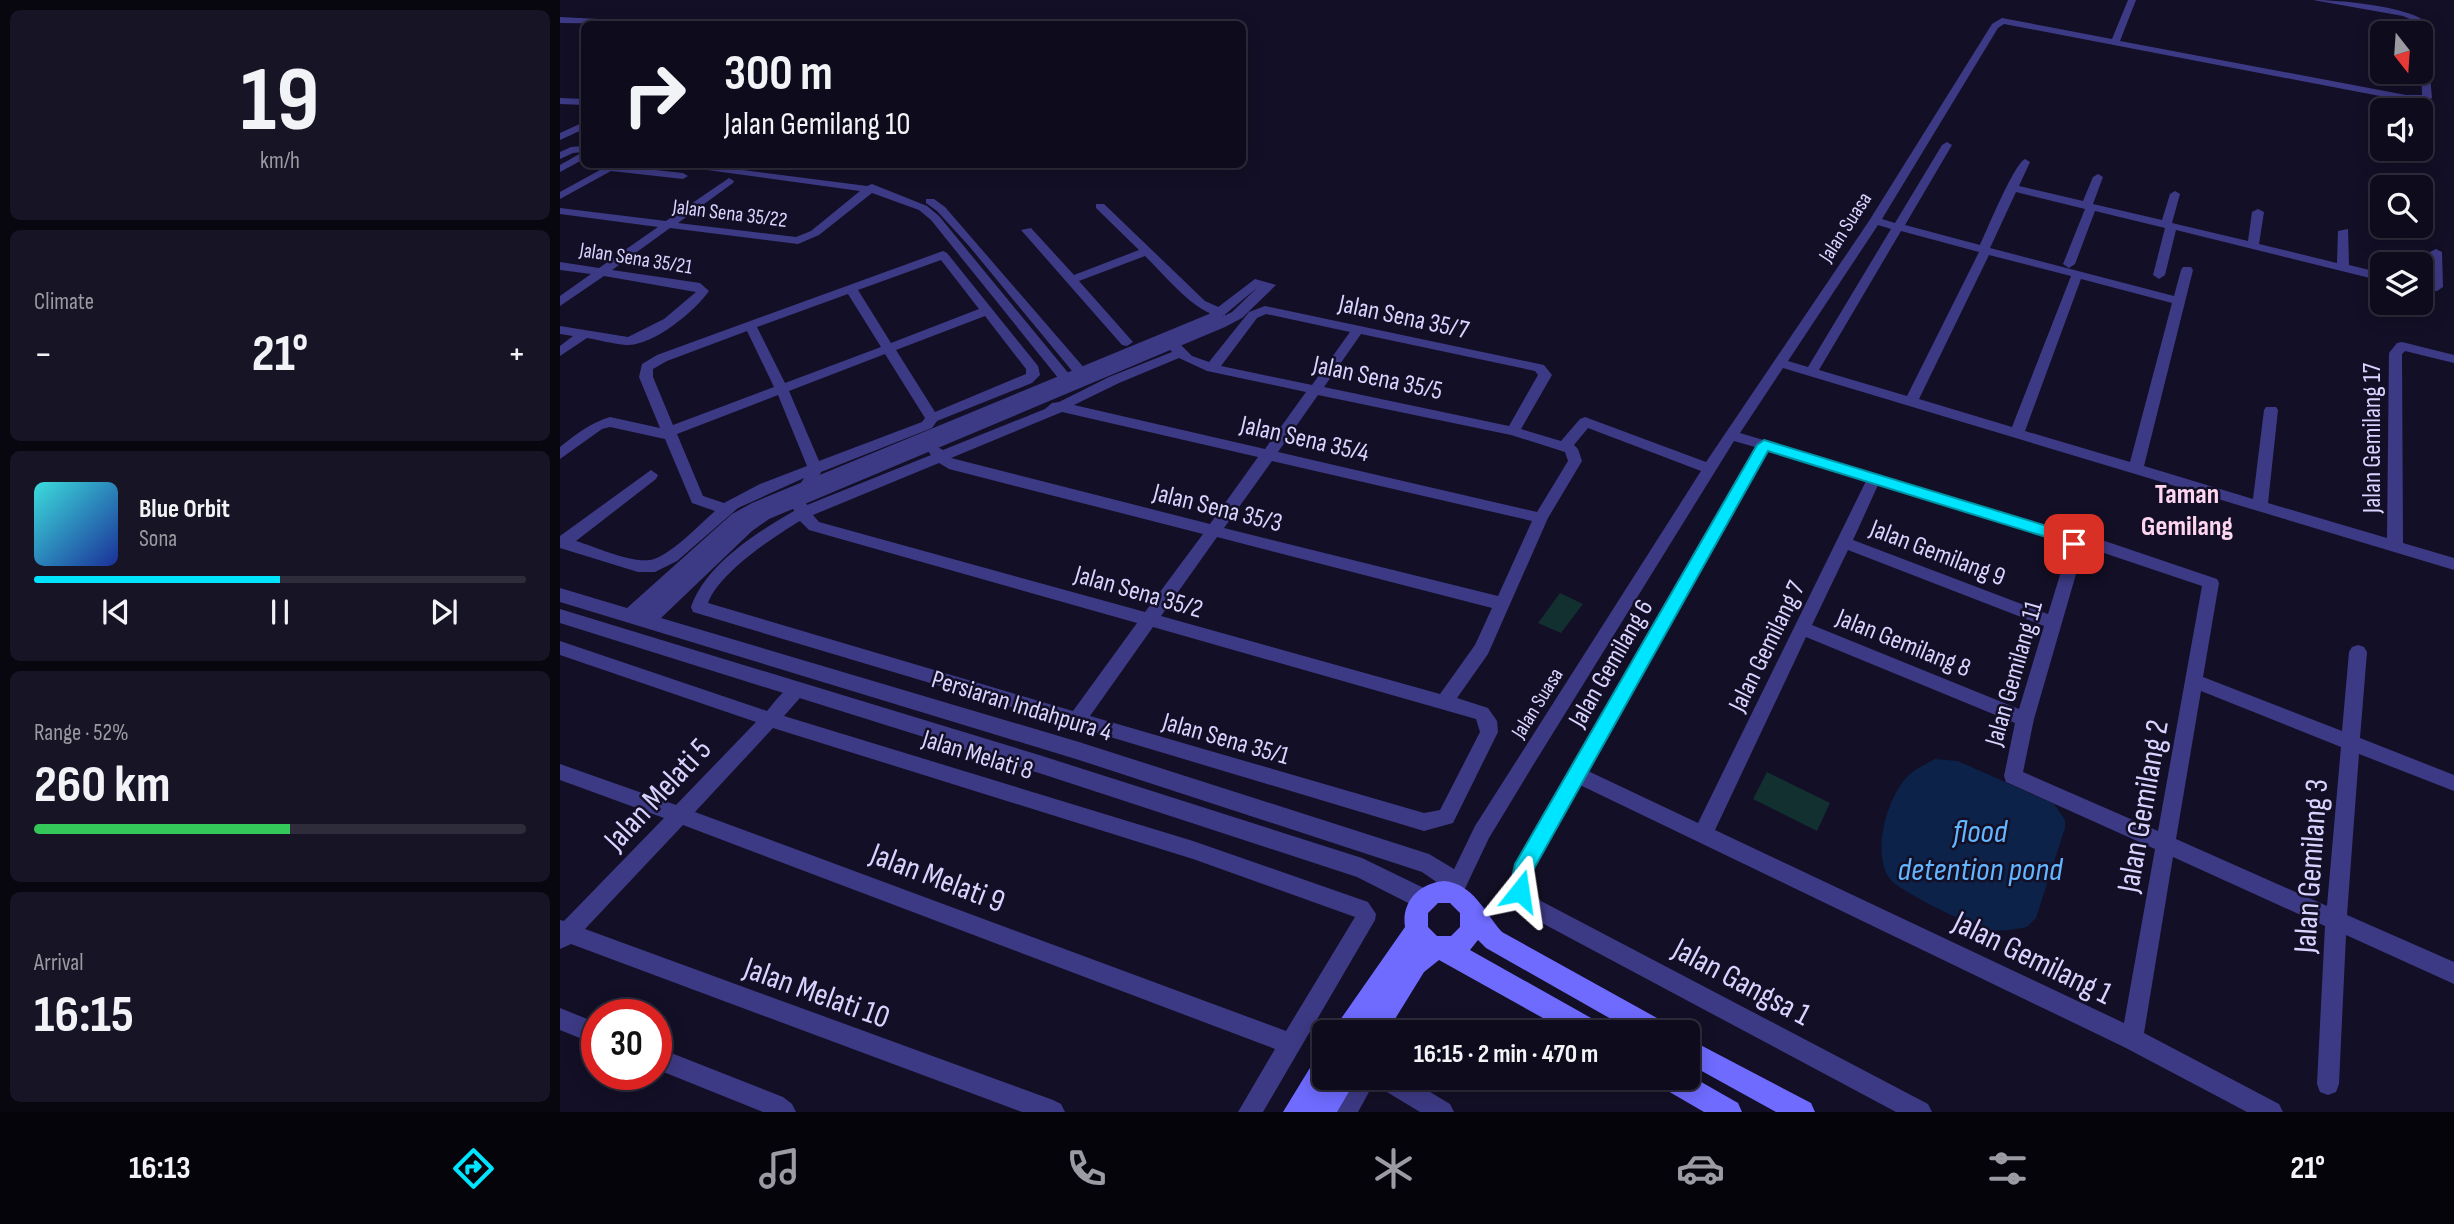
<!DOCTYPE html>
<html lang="en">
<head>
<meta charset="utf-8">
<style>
  :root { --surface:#0e0b1c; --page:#171425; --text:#f1f3f6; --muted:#9b9ba3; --line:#2e2b3b; --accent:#00e5ff }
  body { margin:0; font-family:"Sofia Sans Condensed",sans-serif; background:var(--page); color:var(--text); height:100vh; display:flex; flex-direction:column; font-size:26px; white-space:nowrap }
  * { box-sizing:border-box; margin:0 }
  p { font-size:23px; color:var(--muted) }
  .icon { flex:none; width:38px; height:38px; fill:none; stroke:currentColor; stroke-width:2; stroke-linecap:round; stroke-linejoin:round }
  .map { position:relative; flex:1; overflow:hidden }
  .drawer { display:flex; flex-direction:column; gap:10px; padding:10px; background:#08060f; width:560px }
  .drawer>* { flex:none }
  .guide { position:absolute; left:21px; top:21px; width:665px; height:147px; border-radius:10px; box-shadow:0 4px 18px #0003,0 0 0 2px var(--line); background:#0e0b1c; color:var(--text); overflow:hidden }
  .needle { width:46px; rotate:163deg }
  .fabs { position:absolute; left:1810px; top:21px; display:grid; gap:14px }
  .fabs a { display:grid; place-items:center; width:63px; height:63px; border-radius:10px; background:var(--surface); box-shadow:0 4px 18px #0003,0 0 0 2px var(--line); font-size:35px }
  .speed { position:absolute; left:21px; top:999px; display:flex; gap:14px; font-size:35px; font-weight:700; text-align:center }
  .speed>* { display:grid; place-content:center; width:91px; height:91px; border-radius:50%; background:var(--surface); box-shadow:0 4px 18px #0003,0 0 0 2px var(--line); line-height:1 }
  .speed .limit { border:10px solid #d22; background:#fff; color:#111 }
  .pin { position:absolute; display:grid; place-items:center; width:60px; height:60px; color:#fff; margin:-30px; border-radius:14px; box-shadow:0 4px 10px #0006 }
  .me { position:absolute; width:77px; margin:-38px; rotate:15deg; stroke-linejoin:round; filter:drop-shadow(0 0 5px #0008) }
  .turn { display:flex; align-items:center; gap:24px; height:147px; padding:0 28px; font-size:32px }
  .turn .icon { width:91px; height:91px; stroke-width:2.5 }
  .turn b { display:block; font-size:49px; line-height:60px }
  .big { font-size:52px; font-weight:700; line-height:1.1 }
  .drawer .card { flex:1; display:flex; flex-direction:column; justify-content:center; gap:10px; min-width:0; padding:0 24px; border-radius:10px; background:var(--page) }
  .drawer .dial { align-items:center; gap:0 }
  .dial b { font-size:91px; line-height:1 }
  .song { display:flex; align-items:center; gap:21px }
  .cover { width:84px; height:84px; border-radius:10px; background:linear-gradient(135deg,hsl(180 70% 55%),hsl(230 70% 35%)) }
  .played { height:7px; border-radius:4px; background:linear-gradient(90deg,var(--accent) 50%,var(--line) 50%) }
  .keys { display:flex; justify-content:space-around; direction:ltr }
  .heat { display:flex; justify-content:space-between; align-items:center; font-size:38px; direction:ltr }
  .charge { height:10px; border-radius:5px; background:linear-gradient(90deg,#34c759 52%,var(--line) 0) }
  .trip { position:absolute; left:752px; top:1020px; width:388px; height:70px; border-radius:10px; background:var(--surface); box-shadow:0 4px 18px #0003,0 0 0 2px var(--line); font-weight:700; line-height:70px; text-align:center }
  .tabs { display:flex; height:112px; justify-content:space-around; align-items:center; background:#06040b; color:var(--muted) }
  .tabs .icon { width:49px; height:49px }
  .tabs .selected { color:var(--accent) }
  .tabs b { font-size:32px; color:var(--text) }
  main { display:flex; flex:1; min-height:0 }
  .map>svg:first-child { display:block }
  .green { fill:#12302f }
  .water { fill:#0c2248 }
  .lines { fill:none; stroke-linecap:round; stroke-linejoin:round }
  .minor { fill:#3d3a85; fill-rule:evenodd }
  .tertiary { fill:#3d3a85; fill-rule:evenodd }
  .secondary { fill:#6f6bff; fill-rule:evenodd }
  .route { fill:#00e5ff; stroke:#0095a6; stroke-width:2 }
  .labels { text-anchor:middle; stroke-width:5; stroke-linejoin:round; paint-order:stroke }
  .far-street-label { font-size:21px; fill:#d9d4ff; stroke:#130f26 }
  .street-label { font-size:26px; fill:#d9d4ff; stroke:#130f26 }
  .neighbourhood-label { font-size:28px; font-weight:bold; fill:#ffd6f0; stroke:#130f26 }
  .near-street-label { font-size:32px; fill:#d9d4ff; stroke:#130f26 }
  .near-water-label { font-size:33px; font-style:italic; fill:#62b6ff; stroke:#130f26 }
</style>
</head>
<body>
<main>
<section class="drawer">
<div class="card dial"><b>19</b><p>km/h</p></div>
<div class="card"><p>Climate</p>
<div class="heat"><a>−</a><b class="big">21°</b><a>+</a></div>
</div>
<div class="card">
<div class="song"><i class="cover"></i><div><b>Blue Orbit</b><p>Sona</p></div></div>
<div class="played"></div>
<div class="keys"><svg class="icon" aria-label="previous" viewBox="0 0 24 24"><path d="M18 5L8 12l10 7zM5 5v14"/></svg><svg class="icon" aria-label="pause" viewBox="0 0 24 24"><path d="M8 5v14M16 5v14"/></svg><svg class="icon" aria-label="next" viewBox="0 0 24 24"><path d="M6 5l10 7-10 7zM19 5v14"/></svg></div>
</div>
<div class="card"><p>Range · 52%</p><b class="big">260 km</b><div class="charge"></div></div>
<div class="card"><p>Arrival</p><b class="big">16:15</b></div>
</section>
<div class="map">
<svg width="1894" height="1112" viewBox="0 0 1894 1112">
  <rect width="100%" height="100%" fill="#130f26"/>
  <path class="green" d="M 1000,593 L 1023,604 L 1001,633 L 978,623 Z
    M 1207,772 L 1270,803 L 1257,831 L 1193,799 Z"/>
  <path class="water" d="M 1375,759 L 1398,761 L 1494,804 L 1505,820 L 1505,828 L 1476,918 L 1467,927 C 1453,930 1438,932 1424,929 C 1408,924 1339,891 1330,879 C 1311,855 1327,796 1348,776 C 1356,768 1366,764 1375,759 Z"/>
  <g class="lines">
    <path class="minor" d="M 1568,0 L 1576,0 L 1560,41 L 1846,95 L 1862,95 L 1860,33 L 1858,33 L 1857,22 L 1843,16 L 1753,0 C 1780,0 1844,6 1865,21 L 1872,98 L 1867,101 L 1846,101 L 1444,24 L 1438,28 L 1322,219 L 1335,223 L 1382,145 L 1387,142 L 1392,145 L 1345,225 L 1420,245 C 1428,228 1454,164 1465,159 L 1470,162 L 1459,186 L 1523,201 L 1533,177 L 1538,174 L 1543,177 L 1533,204 L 1602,220 L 1610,194 L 1615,191 L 1620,194 L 1612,223 L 1688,241 L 1692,212 L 1698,209 L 1704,212 L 1699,244 L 1777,263 L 1778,231 L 1788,229 L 1789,265 L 1822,273 L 1822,281 L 1616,230 L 1605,275 L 1599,279 L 1593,275 L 1605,228 L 1535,211 L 1515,264 L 1509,268 L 1503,264 L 1525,209 L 1456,192 L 1430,248 L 1614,296 L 1621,270 L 1623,267 L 1631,267 L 1633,270 L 1584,466 L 1693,499 L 1704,410 L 1706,407 L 1716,407 L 1718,410 L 1708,503 L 1827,538 L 1829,353 L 1837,343 L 1842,342 L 1894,355 L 1894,363 L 1845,351 L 1842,354 L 1843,543 L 1894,558 L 1894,570 L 1223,368 L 1180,433 L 1510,533 L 1517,538 L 1536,538 L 1657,579 L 1659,583 L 1643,677 L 1782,731 L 1789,652 L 1792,647 L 1798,645 L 1804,647 L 1807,652 L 1800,738 L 1894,775 L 1894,791 L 1799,754 L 1787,915 L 1894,962 L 1894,984 L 1786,935 L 1779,1084 L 1776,1092 L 1768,1095 L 1760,1092 L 1757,1084 L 1765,926 L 1613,857 L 1584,1033 L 1719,1104 L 1723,1112 L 1687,1112 L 1564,1047 L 1020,785 L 972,872 L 970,888 L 981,901 L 1368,1104 L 1372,1112 L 1336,1112 L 967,915 C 952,897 945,887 955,863 L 1195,447 L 1174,441 L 972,767 L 929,838 L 900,899 L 893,902 L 886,899 L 883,892 L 915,826 L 1141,471 L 1028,428 L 1014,445 L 1018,449 L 1022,461 L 988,518 L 928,654 L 897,698 L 928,708 L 937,721 L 938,732 L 893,823 L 864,831 L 133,612 L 131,607 C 146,564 196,533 234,511 L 230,500 L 244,478 L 178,508 L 117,561 L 95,572 L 78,572 L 0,548 L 0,536 L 91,470 L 98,475 L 96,479 L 16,541 C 36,547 70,563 90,560 C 108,558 140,524 155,511 L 132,503 L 105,439 L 50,427 L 42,429 L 0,459 L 0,447 C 16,434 30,423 50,417 L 100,428 L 79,377 L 82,364 L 97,355 L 383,251 L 387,253 L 478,366 L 480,375 L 472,383 L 377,421 L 372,428 L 261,472 L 257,483 L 245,501 L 247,505 L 371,455 L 367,450 L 369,447 L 374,445 L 383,450 L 485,409 L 492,403 L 499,402 L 549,377 L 612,352 L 607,345 L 608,342 L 618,342 L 632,356 L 649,362 L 689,312 L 705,306 L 984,365 L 992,375 L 961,429 L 1001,441 L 1020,419 L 1025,417 L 1146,462 L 1309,221 L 1432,24 L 1442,18 L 1552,39 ZM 1318,225 L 1331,229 L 1248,367 L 1228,361 ZM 1341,231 L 1419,252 L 1347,396 L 1259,370 ZM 1429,255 L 1511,276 L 1452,427 L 1359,399 ZM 381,260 L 419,309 L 331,343 L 298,290 ZM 1521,279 L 1612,303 L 1570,462 L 1465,431 ZM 288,294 L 321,347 L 225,383 L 197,327 ZM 706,314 L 790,332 L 752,385 L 661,366 L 697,318 ZM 425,316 L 466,369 L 466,374 L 375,412 L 336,350 ZM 187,331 L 214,387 L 113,425 L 93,377 L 93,369 L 107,361 ZM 801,334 L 975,371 L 978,375 L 949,426 L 764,387 ZM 325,354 L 365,418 L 362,422 L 259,461 L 229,391 ZM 619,358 L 647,371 L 746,392 L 705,449 L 514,405 L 559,383 ZM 218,395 L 247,466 L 200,484 L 164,503 L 143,496 L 117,434 ZM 758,395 L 951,435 L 1005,452 L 1008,461 L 977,512 L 718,452 ZM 502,412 L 698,457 L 650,524 L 391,458 ZM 1208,451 L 1306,481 L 1138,823 L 1028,771 ZM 712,461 L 972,521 L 938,596 L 664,528 ZM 379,463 L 389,469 L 643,534 L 585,612 L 259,522 L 253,515 ZM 1318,485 L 1500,541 L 1507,546 L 1507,552 L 1488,614 L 1293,540 ZM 240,521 L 249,530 L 577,623 L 513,711 L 148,603 C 159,573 213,537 240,521 ZM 657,537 L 932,608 L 915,645 L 880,694 L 601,616 ZM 1288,550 L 1484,626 L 1459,709 L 1252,625 ZM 1523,550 L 1535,550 L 1642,586 L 1598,831 L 1463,772 L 1474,719 ZM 593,627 L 916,719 L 920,732 L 880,810 L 864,813 L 530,716 ZM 1246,637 L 1455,723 L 1444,776 L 1446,782 L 1595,849 L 1564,1023 L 1155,830 ZM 1641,691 L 1781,747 L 1767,906 L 1616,839 Z
      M 0,17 L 79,21 L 83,24 L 0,23 Z
      M 0,98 L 24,99 L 24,105 L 0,104 Z
      M 24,122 L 24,129 L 0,140 L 0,133 Z
      M 24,146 L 24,159 L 0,172 L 0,165 L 23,152 L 13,153 L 0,159 L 0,152 L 11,147 Z
      M 103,164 L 137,164 L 307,186 L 312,184 L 367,206 L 379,216 L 519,386 L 512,390 L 507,389 L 371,220 L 359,210 L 312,193 L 259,235 L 238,244 L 110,228 L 52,270 L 140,283 L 149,291 C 134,312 93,346 66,345 C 53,344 39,340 27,338 L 0,356 L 0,346 L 13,336 L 0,334 L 0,326 L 68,337 L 104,319 L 136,292 L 44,276 L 0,306 L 0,296 L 31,274 L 0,270 L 0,262 L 39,268 L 98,227 L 0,214 L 0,208 L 106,221 L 169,178 L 174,181 L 173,183 L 118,223 L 236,237 L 251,231 L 300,191 Z
      M 49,165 L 123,173 L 128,176 L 123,179 L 51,171 L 0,199 L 0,192 Z
      M 366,199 L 374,199 L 385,207 L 532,377 L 532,383 L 522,383 L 409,246 L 377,211 L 366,203 Z
      M 536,204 L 544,204 L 645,301 L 665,310 L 665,316 C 639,319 603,273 585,256 L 519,281 L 573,342 L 567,346 L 562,345 L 461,230 L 471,228 L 514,275 L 579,250 L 536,208 Z
      M 1876,249 L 1882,252 L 1883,287 L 1877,291 L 1860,291 L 1860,283 L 1871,283 L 1870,252 Z
      M 0,641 L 207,711 C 216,701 229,680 244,685 L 247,690 L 224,716 L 633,841 L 808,902 L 816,914 L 815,920 L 703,1112 L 678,1112 L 715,1049 L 123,825 L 25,929 L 493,1100 L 501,1104 L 505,1112 L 462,1112 L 11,944 L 0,949 L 0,920 L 4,921 L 104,818 L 0,780 L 0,764 L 116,805 L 196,722 L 0,655 ZM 213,728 L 633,859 L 795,917 L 726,1031 L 135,812 Z
      M 0,1008 L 37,1023 L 37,1045 L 0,1030 Z
      M 96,1047 L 223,1097 L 232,1104 L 236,1112 L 203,1112 L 96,1069 Z
      M 792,1078 L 847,1078 L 890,1104 L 894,1112 L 860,1112 L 817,1086 L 815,1081 L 798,1112 L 773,1112 Z"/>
    <path class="tertiary" d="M 695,279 L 716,285 L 682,318 L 665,327 L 209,519 L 192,531 L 101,618 L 519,742 L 869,854 L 894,869 L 904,892 L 901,900 L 893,903 L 885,900 L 878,883 L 862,872 L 519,760 L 0,602 L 0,588 L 67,608 L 172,514 L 192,503 L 649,314 ZM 698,287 L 672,312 L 662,317 Z
      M 0,609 L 479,755 L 802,858 L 872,892 L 875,900 L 872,908 L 864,911 L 797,877 L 479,773 L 0,623 Z"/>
    <path class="secondary" d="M 884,881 C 914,884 924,912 942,932 L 1106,1023 L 1109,1032 L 1074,1032 L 926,948 L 918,940 L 910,950 L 1040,1023 L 1043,1032 L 1008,1032 L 879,960 L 864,972 L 827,1032 L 775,1032 L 778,1023 L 845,927 C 841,901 860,883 884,881 ZM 878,903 L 890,903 L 900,913 L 900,927 L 891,936 L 877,936 L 868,927 L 868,913 Z
      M 1129,1039 L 1251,1103 L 1255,1112 L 1216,1112 L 1129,1064 Z
      M 765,1055 L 765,1078 L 797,1078 L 777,1112 L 723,1112 L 756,1058 Z
      M 1129,1075 L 1178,1103 L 1182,1112 L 1144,1112 L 1101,1087 L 1097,1078 L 1129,1078 Z"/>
  </g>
  <path class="route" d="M 1204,440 L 1510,533 L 1521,544 L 1514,550 L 1499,541 L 1208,451 L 972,872 L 967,898 L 960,900 L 953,898 L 950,891 L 955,864 L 1197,445 Z"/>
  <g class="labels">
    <g class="far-street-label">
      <text transform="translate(170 213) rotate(7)" y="7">Jalan Sena 35/22</text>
      <text transform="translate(1285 227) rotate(-57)" y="7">Jalan Suasa</text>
      <text transform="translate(76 258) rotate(9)" y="7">Jalan Sena 35/21</text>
      <text transform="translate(977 703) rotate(-58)" y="7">Jalan Suasa</text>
    </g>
    <g class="street-label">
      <text transform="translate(844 316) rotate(12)" y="9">Jalan Sena 35/7</text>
      <text transform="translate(818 377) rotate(12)" y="9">Jalan Sena 35/5</text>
      <text transform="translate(745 438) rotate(13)" y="9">Jalan Sena 35/4</text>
      <text transform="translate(1811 438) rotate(-90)" y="9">Jalan Gemilang 17</text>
      <text transform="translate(658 507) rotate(14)" y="9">Jalan Sena 35/3</text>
      <text transform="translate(1378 552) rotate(21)" y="9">Jalan Gemilang 9</text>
      <text transform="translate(579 591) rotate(16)" y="9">Jalan Sena 35/2</text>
      <text transform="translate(1344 642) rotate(22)" y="9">Jalan Gemilang 8</text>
      <text transform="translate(1206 646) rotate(-64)" y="9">Jalan Gemilang 7</text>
      <text transform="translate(1050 663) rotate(-60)" y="9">Jalan Gemilang 6</text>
      <text transform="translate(1453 673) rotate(-74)" y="9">Jalan Gemilang 11</text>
      <text transform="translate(462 705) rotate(17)" y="9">Persiaran Indahpura 4</text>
      <text transform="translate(666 738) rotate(16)" y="9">Jalan Sena 35/1</text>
      <text transform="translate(418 754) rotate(17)" y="9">Jalan Melati 8</text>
    </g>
    <g class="neighbourhood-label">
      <text x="1627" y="503">Taman<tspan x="1627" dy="32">Gemilang</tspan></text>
    </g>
    <g class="near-street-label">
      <text transform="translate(97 794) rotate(-47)" y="11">Jalan Melati 5</text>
      <text transform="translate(1582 806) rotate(-80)" y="11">Jalan Gemilang 2</text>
      <text transform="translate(1750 866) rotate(-86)" y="11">Jalan Gemilang 3</text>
      <text transform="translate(378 877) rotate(21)" y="11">Jalan Melati 9</text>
      <text transform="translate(1473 957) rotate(26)" y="11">Jalan Gemilang 1</text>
      <text transform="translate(1182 981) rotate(28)" y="11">Jalan Gangsa 1</text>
      <text transform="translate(257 992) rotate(20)" y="11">Jalan Melati 10</text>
    </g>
    <g class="near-water-label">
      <text x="1420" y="842">flood<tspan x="1420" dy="38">detention pond</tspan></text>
    </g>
  </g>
</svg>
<div class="fabs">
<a><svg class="needle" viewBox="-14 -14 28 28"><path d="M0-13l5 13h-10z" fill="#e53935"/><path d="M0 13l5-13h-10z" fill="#9b9ba3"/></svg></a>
<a><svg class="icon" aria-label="sound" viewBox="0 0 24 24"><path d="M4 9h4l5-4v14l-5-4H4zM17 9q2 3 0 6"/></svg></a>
<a><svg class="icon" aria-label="search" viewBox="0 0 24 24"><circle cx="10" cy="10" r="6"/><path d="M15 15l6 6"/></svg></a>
<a><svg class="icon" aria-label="layers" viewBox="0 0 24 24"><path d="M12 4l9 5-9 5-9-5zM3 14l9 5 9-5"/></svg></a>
</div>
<div class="speed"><div class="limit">30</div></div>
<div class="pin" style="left:1514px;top:544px;background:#d93025"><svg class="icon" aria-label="arrive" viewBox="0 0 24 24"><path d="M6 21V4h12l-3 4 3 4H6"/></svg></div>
<svg class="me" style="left:960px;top:891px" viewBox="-20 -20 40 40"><path d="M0-17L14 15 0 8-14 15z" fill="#00e5ff" stroke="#fff" stroke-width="4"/></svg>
<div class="trip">16:15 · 2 min · 470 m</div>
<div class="guide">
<div class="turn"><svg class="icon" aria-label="right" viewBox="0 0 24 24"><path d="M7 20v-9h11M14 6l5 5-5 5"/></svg><div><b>300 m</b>Jalan Gemilang 10</div></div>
</div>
</div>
</main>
<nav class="tabs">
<b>16:13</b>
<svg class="icon selected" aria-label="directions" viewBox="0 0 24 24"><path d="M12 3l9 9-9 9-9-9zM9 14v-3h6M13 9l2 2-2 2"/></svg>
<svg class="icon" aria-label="music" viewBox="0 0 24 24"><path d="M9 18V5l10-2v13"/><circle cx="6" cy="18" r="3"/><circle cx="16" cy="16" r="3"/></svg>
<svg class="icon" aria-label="phone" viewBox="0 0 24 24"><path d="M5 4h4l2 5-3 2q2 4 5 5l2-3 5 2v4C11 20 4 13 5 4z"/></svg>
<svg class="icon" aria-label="climate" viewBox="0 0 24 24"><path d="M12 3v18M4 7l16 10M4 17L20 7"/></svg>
<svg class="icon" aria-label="car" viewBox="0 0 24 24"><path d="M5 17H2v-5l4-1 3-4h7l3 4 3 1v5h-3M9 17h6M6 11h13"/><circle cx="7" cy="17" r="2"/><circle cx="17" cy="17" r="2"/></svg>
<svg class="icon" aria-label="filters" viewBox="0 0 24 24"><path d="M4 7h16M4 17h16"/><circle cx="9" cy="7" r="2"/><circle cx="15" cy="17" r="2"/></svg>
<b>21°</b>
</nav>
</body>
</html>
